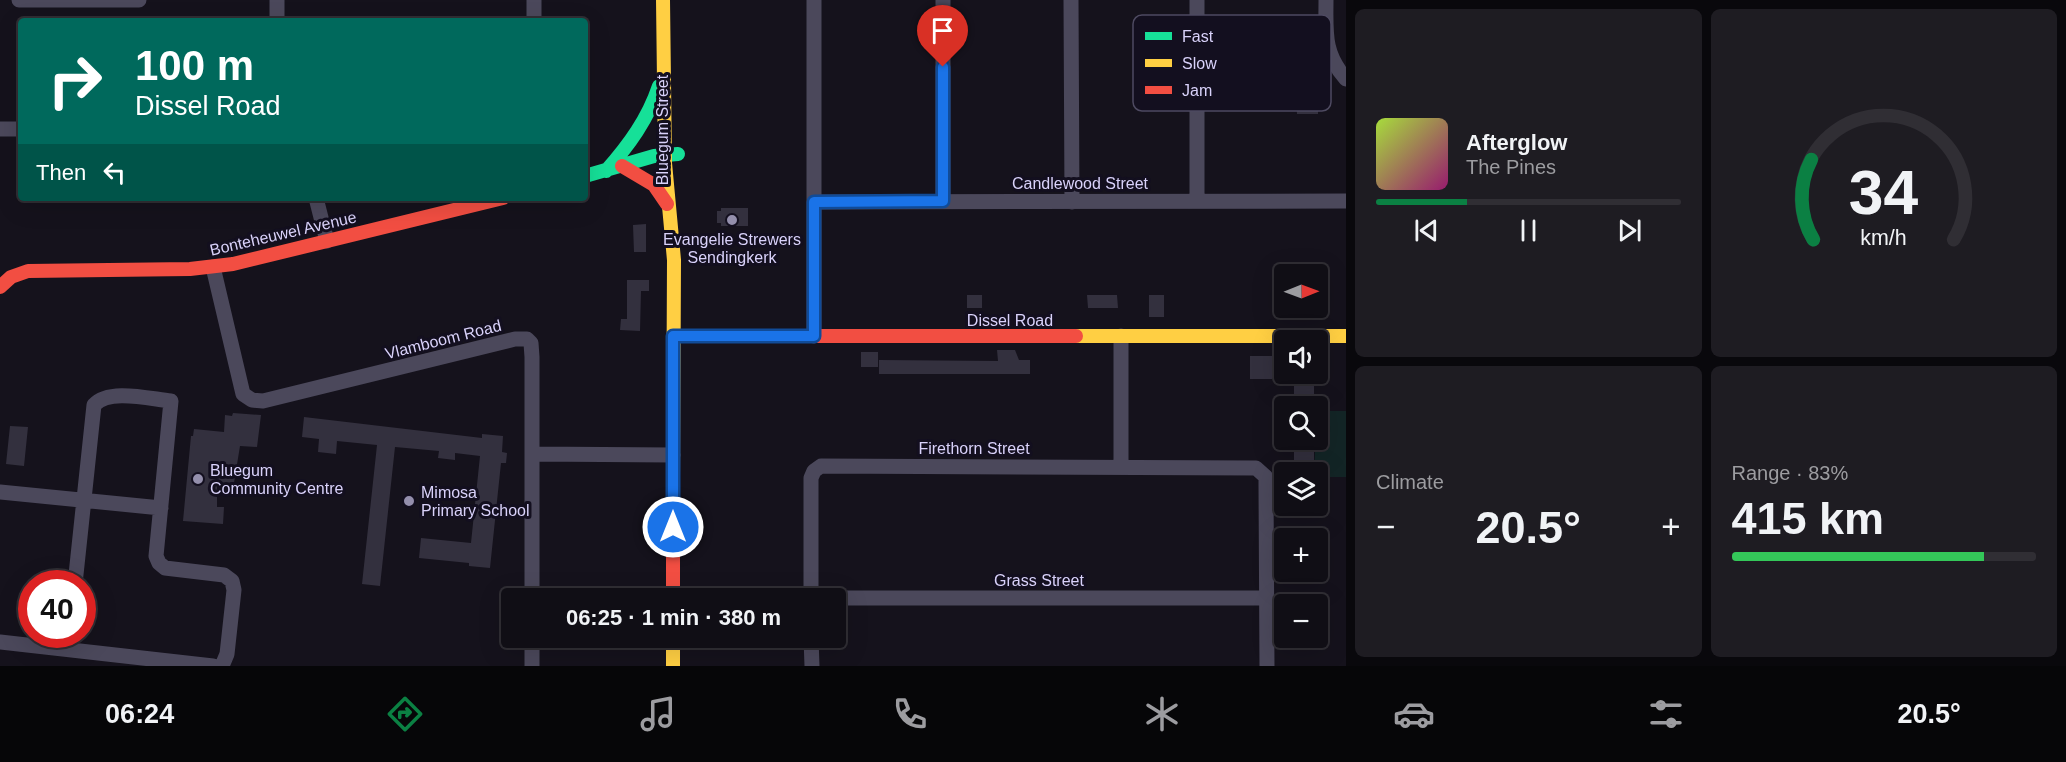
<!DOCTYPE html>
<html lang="en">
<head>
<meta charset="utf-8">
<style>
  :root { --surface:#100e15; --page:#1e1c22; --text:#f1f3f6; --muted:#9c9ca0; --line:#302e34; --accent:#0b8043 }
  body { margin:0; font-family:Arial,sans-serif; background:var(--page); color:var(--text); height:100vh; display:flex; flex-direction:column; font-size:22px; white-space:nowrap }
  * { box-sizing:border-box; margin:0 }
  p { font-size:20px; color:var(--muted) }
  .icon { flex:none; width:33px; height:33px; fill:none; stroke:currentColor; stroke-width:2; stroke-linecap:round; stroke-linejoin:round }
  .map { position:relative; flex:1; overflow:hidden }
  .sheet { display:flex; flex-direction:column; gap:9px; padding:9px; background:#09080c; width:720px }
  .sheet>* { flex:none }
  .top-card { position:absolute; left:18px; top:18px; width:570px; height:183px; border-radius:6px; box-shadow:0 6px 24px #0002,0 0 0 2px var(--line); background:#00695c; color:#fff; overflow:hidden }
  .needle { width:39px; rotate:89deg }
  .buttons { position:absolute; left:1274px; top:264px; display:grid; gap:12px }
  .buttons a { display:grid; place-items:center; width:54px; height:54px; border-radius:6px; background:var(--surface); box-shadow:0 6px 24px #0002,0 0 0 2px var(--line); font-size:30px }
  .speed { position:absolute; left:18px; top:570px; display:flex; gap:12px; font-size:30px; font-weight:700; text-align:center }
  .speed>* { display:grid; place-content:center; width:78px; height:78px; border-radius:50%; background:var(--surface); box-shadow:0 6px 24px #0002,0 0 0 2px var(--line); line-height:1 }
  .speed .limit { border:9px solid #d22; background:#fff; color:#111 }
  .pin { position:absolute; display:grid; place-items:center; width:51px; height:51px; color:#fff; margin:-62px -26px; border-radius:50% 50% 50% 0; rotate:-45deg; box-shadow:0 0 6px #0007 }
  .pin .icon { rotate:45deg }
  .me { position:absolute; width:66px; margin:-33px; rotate:0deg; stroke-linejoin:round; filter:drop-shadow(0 0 4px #0008) }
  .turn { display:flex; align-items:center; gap:21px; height:126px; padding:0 18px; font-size:27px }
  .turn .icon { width:78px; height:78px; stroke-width:2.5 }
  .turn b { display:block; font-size:42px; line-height:51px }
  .then { display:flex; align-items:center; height:57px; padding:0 18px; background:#0003; gap:12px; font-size:22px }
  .big { font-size:45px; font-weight:700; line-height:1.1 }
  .sheet .tile { flex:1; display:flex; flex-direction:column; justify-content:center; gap:9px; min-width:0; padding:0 21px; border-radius:9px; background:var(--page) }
  .sheet .dial { align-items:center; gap:0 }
  .dial svg { height:156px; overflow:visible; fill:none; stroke:var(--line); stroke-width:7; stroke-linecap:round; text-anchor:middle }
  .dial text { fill:var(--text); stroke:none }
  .song { display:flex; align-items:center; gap:18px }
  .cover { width:72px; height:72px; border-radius:9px; background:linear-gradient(135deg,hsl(80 70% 55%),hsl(320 70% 35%)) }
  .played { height:6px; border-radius:3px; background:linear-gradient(90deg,var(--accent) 30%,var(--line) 30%) }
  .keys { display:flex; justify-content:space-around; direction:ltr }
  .heat { display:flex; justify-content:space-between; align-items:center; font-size:33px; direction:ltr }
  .charge { height:9px; border-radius:4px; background:linear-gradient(90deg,#34c759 83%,var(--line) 0) }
  .sheet .tiles { flex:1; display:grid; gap:9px; grid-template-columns:repeat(2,1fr) }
  .trip { position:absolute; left:501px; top:588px; width:345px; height:60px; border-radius:6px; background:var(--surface); box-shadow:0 6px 24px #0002,0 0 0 2px var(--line); font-weight:700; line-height:60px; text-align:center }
  .dock { display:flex; height:96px; justify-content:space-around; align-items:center; background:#060608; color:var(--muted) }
  .dock .icon { width:42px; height:42px }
  .dock .on { color:var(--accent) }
  .dock b { font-size:27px; color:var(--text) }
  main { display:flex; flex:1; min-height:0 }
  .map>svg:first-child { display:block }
  .green { fill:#132526 }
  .building { fill:#33303e }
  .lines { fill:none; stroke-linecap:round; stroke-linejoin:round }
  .street { stroke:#4b485b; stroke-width:15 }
  .fast { stroke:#16e098; stroke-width:14 }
  .slow { stroke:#ffcf43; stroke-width:14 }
  .jam { stroke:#f24e42; stroke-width:14 }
  .route-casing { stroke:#114b97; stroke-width:15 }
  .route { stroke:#1a73e8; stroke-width:10 }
  .poi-dot { fill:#948fac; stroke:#130f1f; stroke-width:2 }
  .labels { text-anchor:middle; stroke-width:6; stroke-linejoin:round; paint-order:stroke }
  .street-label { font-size:16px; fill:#d9d2fa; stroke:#130f1f }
  .poi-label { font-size:16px; fill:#d9d2fa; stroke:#130f1f; text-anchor:start }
  .key { fill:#130f1f; stroke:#4e4a61; stroke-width:1.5 }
  .key-label { font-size:16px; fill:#d9d2fa }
</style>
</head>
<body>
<main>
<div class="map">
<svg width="1346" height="666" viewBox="0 0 1346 666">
  <rect width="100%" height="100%" fill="#15121c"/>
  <path class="green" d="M 1317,411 L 1346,411 L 1346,477 L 1317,477 L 1317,472 L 1314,472 Z"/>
  <path class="building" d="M 1309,68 L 1309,82 L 1312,82 L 1313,94 L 1321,94 L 1321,110 L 1318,110 L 1318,114 L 1297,114 L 1296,101 L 1280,101 L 1280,83 L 1268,83 L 1268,69 Z
    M 721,208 L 748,208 L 748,226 L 721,226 L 721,223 L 717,223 L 717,211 L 721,211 Z
    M 646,224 L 646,252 L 634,252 L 633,225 Z
    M 627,280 L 649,280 L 649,291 L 641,291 L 640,331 L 620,330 L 621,319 L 627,319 Z
    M 967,295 L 982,295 L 982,308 L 967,308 Z
    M 1087,295 L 1117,295 L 1118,308 L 1088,308 Z
    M 1149,295 L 1164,295 L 1164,317 L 1149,317 Z
    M 997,350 L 1015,350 L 1019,360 L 1030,360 L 1030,374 L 879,374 L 879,360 L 998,361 Z
    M 861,352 L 878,352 L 878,367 L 861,367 Z
    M 1250,356 L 1272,356 L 1272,379 L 1250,379 Z
    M 1294,374 L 1314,374 L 1314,406 L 1294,406 Z
    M 233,413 L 261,415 L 257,447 L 240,446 L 233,489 L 217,487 L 217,507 L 224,507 L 223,524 L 183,521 L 191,436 L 193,436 L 194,429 L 224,432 L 225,415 L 232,416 Z
    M 304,417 L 482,438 L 482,434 L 503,436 L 502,452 L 507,453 L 506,463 L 501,463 L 490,568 L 469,566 L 469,563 L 419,558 L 421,538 L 471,543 L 480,456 L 455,453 L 455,460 L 438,458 L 439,451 L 395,447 L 380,586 L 362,584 L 377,445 L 337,441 L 336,454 L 318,452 L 319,439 L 302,437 Z
    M 10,426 L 28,427 L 24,466 L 6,464 Z
    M 1294,440 L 1314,440 L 1314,472 L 1294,472 Z"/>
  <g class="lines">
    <path class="street" d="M 19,0 L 139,0
      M 277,0 L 277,21
      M 814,0 L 814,336
      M 943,0 L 943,201
      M 1071,0 L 1072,202
      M 1197,0 L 1197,201
      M 1326,0 C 1326,32 1323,53 1346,79
      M 534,21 L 534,0
      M 0,129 L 21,129
      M 316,198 L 327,241
      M 814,202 L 1346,201
      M 213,267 L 243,394 L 252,400 L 263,401 L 515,339 L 527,339 L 531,343 L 532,357 L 532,598
      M 532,454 L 673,455
      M 1121,467 L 1121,336
      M 0,492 L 161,508
      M 75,584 L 94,405 C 109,388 150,399 171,401 L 156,556 L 159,563 L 165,568 L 224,575 L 232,581 L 234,590 L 227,654 L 222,666
      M 811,598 L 811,478 L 814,471 L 821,466 L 1256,468 L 1266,477 L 1266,485 L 1267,666
      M 811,598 L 1267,598
      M 811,638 L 812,666
      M 0,642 L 213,666
      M 532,666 L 532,638"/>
    <path class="fast" d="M 606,171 C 629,145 648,119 659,86
      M 585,176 L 654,156 L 678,154"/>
    <path class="slow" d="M 663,0 L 665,163 L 674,260 L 673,478
      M 1076,336 L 1346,336
      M 673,638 L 673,666"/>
    <path class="jam" d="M 622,166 L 654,185 L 667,204
      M 0,287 L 11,277 L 28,271 L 190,269 L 233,264 L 503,198
      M 673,336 L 1076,336
      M 673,598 L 673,478"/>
  </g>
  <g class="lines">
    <g class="route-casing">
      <path id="route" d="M 673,527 L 673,336 L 814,336 L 814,202 L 943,201 L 943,67"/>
    </g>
    <use href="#route" class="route"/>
  </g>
  <g class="poi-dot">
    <circle cx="732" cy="220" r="6"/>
    <circle cx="198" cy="479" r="6"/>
    <circle cx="409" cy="501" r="6"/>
  </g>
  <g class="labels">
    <g class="street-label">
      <text transform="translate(662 130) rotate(-90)" y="6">Bluegum Street</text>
      <text x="1080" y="189">Candlewood Street</text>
      <text transform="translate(283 233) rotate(-13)" y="6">Bonteheuwel Avenue</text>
      <text x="1010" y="326">Dissel Road</text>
      <text transform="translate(443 339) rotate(-14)" y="6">Vlamboom Road</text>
      <text x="974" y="454">Firethorn Street</text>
      <text x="1039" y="586">Grass Street</text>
    </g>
    <g class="poi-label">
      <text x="732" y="245" text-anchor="middle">Evangelie Strewers<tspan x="732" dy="18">Sendingkerk</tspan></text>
      <text x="210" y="476">Bluegum<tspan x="210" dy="18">Community Centre</tspan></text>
      <text x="421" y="498">Mimosa<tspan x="421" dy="18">Primary School</tspan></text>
    </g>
  </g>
  <rect x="1133" y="15" width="198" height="96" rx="9" class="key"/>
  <rect x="1145" y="32" width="27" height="8" fill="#16e098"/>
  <rect x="1145" y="59" width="27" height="8" fill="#ffcf43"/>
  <rect x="1145" y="86" width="27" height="8" fill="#f24e42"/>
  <g class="key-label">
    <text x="1182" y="42">Fast</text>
    <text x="1182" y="69">Slow</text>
    <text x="1182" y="96">Jam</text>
  </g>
</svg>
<div class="buttons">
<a><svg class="needle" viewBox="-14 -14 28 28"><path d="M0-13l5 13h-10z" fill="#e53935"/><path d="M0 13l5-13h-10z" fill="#9c9ca0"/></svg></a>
<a><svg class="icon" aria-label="sound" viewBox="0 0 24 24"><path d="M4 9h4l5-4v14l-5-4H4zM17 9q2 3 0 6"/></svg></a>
<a><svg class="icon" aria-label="search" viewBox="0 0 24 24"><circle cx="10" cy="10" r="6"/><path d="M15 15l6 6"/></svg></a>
<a><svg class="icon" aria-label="layers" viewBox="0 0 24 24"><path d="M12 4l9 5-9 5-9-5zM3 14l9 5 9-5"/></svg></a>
<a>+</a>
<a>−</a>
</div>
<div class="speed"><div class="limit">40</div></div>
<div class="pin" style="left:943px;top:67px;background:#d93025"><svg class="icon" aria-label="arrive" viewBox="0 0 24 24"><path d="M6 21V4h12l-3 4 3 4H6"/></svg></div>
<svg class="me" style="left:673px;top:527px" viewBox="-20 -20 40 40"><circle r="17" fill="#1a73e8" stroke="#fff" stroke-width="3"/><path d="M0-11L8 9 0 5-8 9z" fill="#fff"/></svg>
<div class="trip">06:25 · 1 min · 380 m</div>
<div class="top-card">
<div class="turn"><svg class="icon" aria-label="right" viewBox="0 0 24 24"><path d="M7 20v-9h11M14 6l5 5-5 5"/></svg><div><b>100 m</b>Dissel Road</div></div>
<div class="then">Then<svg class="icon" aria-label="left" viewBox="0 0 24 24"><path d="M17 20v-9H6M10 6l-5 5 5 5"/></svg></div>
</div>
</div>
<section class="sheet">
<div class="tiles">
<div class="tile">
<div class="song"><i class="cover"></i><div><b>Afterglow</b><p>The Pines</p></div></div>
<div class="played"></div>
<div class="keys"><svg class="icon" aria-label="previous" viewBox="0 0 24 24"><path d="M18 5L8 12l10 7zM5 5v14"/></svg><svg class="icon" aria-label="pause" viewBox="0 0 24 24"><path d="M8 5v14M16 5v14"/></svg><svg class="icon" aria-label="next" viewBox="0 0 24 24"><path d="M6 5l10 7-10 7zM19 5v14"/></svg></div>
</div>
<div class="tile dial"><svg viewBox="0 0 100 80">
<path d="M14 69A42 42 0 1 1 86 69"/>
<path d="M14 69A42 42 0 0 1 13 28" stroke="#0b8043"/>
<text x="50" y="56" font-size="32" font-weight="700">34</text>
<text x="50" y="72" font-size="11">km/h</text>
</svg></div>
<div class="tile"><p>Climate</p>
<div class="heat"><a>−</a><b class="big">20.5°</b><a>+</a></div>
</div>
<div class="tile"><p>Range · 83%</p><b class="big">415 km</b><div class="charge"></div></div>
</div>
</section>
</main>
<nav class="dock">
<b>06:24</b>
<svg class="icon on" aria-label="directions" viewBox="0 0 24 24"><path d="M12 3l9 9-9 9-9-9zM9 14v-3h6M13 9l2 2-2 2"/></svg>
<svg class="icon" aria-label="music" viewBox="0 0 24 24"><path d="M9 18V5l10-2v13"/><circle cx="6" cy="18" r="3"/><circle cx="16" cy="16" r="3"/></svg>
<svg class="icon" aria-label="phone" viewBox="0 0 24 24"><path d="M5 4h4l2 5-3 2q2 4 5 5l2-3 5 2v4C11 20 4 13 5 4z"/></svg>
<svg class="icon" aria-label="climate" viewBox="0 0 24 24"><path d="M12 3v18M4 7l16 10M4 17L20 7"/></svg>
<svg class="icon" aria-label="car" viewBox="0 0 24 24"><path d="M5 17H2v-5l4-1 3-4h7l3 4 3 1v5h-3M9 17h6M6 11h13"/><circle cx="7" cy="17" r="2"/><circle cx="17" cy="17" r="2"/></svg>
<svg class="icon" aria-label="filters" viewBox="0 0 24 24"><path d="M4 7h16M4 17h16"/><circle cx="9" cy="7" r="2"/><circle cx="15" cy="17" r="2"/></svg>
<b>20.5°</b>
</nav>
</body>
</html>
